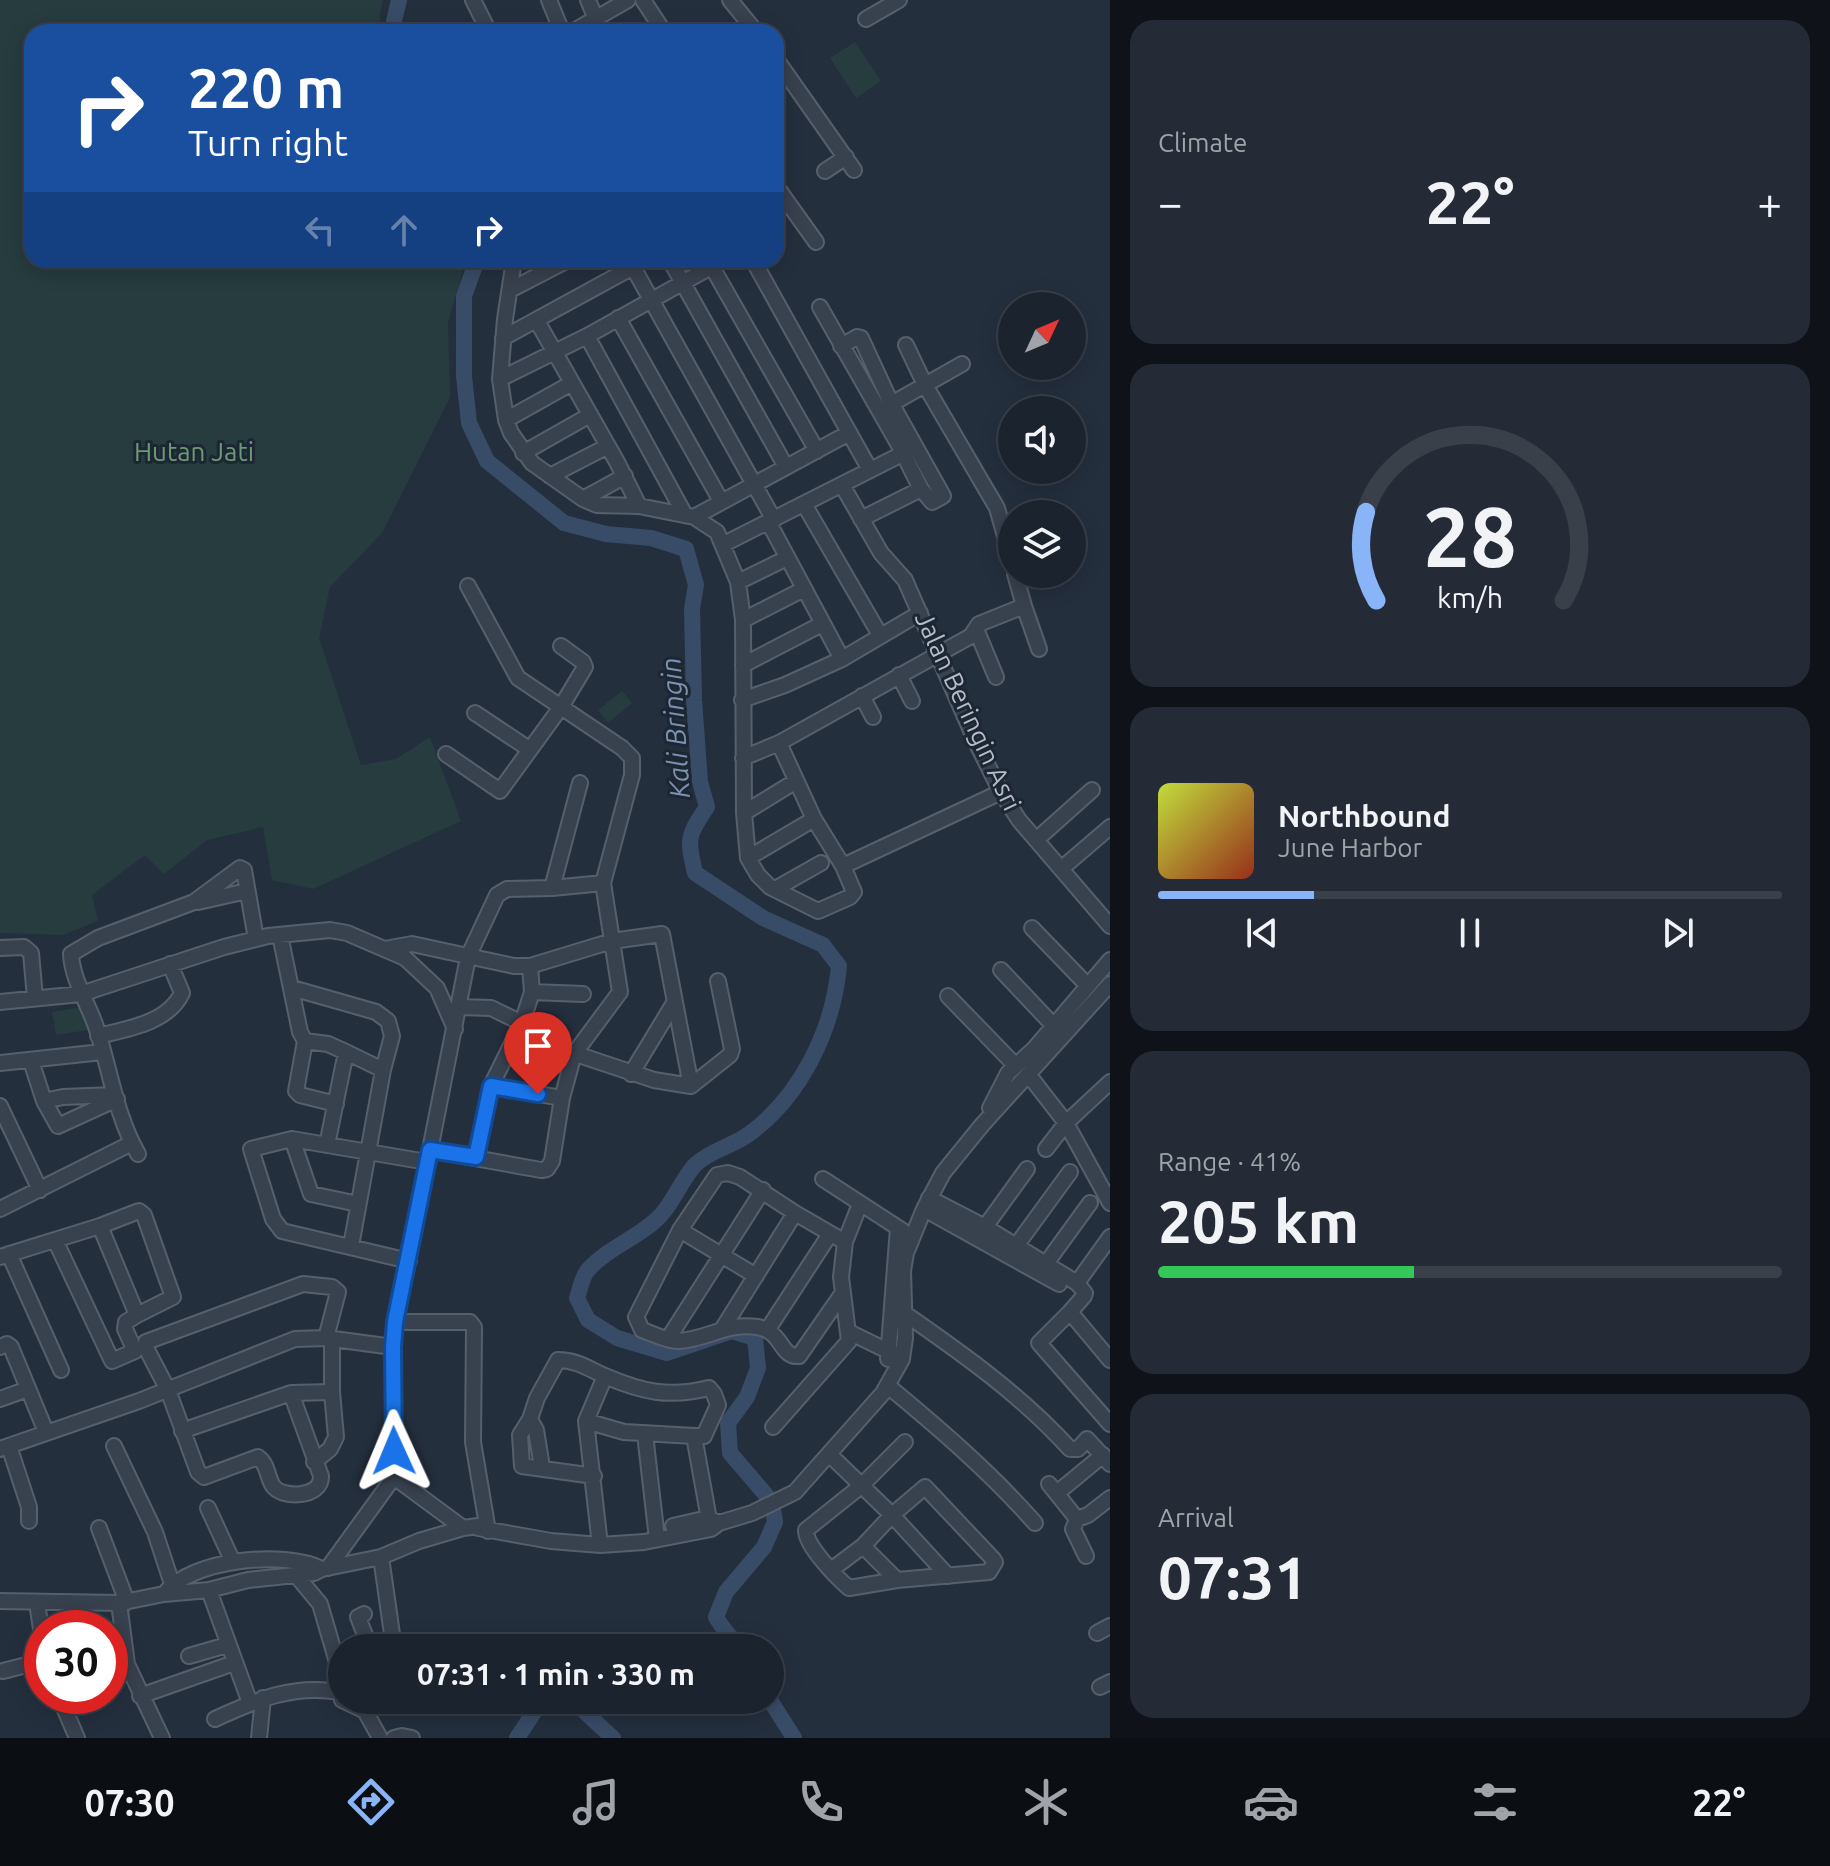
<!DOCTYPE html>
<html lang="en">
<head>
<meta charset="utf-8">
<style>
  :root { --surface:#1b232e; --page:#242b36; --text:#f1f3f6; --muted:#a0a4aa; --line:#39404a; --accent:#8ab4f8 }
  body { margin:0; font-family:Ubuntu,sans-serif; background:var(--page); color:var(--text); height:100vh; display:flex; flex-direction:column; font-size:30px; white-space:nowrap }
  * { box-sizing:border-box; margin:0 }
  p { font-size:26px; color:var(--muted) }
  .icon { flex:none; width:44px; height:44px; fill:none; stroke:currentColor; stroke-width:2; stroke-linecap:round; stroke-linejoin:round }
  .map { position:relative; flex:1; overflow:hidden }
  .details { display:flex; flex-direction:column; gap:20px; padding:20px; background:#0f1319; width:720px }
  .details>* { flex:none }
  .banner { position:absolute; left:24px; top:24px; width:760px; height:244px; border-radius:24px; box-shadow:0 4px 20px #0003,0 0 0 2px var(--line); background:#1a4fa0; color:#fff; overflow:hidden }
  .needle { width:52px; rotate:46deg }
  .tools { position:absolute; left:998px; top:292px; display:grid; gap:16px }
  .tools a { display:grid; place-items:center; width:88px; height:88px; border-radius:50%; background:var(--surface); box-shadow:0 4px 20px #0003,0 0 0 2px var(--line); font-size:40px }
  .speed { position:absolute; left:24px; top:1610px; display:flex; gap:16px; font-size:40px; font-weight:700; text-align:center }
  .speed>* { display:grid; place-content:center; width:104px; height:104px; border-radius:50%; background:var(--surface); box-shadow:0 4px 20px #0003,0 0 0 2px var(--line); line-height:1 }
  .speed .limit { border:12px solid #d22; background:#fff; color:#111 }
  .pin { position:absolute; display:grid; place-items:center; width:68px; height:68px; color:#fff; margin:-82px -34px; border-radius:50% 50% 50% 0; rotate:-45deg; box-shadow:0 0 8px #0007 }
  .pin .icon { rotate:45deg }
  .me { position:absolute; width:88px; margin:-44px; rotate:359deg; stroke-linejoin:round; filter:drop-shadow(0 0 6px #0008) }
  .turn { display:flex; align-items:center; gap:28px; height:168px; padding:0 32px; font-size:36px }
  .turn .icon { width:104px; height:104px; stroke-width:2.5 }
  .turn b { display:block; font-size:56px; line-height:68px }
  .lanes { display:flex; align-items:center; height:76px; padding:0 32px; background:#0003; justify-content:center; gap:40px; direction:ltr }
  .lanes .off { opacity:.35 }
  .big { font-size:60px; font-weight:700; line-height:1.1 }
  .details .card { flex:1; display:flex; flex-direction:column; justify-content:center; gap:12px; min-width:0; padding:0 28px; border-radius:24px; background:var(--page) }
  .details .dial { align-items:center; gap:0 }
  .dial svg { height:208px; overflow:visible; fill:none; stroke:var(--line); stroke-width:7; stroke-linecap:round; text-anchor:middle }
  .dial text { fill:var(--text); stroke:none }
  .song { display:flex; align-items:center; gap:24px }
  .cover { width:96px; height:96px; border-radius:12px; background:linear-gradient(135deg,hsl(70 70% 55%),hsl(10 70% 35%)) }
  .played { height:8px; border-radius:4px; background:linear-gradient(90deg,var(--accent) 25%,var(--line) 25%) }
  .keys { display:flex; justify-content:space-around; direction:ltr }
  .heat { display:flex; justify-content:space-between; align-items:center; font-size:44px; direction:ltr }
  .charge { height:12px; border-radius:6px; background:linear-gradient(90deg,#34c759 41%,var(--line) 0) }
  .trip { position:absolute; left:328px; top:1634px; width:456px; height:80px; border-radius:40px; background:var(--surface); box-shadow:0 4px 20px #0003,0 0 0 2px var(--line); font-weight:700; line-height:80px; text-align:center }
  .tab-bar { display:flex; height:128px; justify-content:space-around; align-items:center; background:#0b0e12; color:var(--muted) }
  .tab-bar .icon { width:56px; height:56px }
  .tab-bar .selected { color:var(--accent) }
  .tab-bar b { font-size:36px; color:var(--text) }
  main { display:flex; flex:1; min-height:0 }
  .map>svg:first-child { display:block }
  .green { fill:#263c3f }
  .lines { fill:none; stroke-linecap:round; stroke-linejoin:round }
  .river { stroke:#394c67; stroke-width:16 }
  .minor-casing { stroke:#565f6c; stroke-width:18 }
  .minor { stroke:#38414e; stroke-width:14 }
  .route-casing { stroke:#114b97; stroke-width:20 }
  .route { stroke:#1a73e8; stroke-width:14 }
  .labels { text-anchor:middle; stroke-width:6; stroke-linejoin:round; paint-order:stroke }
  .park-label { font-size:26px; fill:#6b9a76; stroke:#1d2633 }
  .street-label { font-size:26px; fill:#b4bcc9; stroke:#1d2633 }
  .water-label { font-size:28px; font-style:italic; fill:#7c92b1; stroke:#1d2633 }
</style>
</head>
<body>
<main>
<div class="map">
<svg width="1110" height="1738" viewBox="0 0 1110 1738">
  <rect width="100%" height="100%" fill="#242f3e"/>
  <path class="green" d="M 0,0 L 383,0 L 380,13 L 381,32 L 32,32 L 32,260 L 466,260 L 448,322 L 450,397 L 382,533 L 330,587 L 319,638 L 361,765 L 396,759 L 430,737 L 461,821 L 313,889 L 272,880 L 263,827 L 207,840 L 164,874 L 145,855 L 92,895 L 98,921 L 63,935 L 0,933 Z
    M 855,42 L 881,81 L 856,98 L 830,58 Z
    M 622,691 L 632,703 L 608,723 L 598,710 Z
    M 84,1007 L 88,1030 L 56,1035 L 52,1012 Z"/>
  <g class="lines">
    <path class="river" d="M 395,32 L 394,21 L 399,0
      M 477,260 L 464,296 L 464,376 L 469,423 L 487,461 L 564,523 L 606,534 L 651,538 L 686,549 L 696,585 L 692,609 L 694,700 L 700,782 L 707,807 C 687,836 687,839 695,873 L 763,918 L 823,945 L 839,966 C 833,1030 801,1096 749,1134 C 733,1146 711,1150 696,1164 C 682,1178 675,1200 661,1215 C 641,1237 608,1247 588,1270 C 582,1276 580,1290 577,1298 L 588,1320 L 617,1338 L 667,1353 L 732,1331 L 755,1338 L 758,1368 L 747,1397 L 728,1423 L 730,1453 L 772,1502 L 775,1522 L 764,1547 L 726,1592 L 716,1617 C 724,1632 731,1635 739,1648
      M 577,1700 L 585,1712 L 613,1738
      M 770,1700 L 794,1738
      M 517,1738 L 542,1700"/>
    <g class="minor-casing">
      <path id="minor" d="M 473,0 L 489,32
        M 549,0 L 562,32
        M 588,0 L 595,17
        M 643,0 L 664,32
        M 730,0 L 756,32
        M 866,19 L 899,0
        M 572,32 L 628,0
        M 776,59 L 854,170
        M 825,171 L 846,157
        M 776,186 L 816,242
        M 514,260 L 505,319 L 500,379 L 506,420 L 511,433 L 532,463 L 583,499 L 597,505 L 639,506 L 694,517 L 717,532 L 738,582 L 743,620 L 744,813 L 748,858 L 758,875 L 770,887 L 818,911 L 850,897 L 854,892 L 843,866 L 814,819
        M 629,260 L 774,520
        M 670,260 L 786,467
        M 708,260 L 817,451
        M 753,260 L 870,470
        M 510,290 L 568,260
        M 820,307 L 900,447 L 921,489
        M 618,318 L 721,501
        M 537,321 L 617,462 L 639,506
        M 587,336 L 685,515
        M 503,338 L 633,267
        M 906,345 L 925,385 L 997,508 L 1012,561
        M 841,346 L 857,337 L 861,338 L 891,403 L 943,496 L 932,502 L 921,489 L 861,519
        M 500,379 L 587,336 L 711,267
        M 886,407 L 962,364
        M 506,420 L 572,383
        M 523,453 L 590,415
        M 550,476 L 608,446
        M 842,485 L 881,553 L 905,580 L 976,742 L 1001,792 L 1019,820 L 1110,926
        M 583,499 L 625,476
        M 804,504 L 880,635
        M 694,517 L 849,433
        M 769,523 L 842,659
        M 724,544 L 904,453
        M 738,582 L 787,558
        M 1024,606 L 1039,649
        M 743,620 L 804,589
        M 976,629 L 996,677
        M 743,665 L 822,624
        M 899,675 L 912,701
        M 862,696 L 873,717
        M 742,700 L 785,685 L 842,659 L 920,613
        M 475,713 L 529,749
        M 446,754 L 500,791 L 561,707 L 585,667 L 583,662 L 561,646
        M 743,758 L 779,743 L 971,636 L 979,624 L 1024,606 L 1015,574
        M 744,813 L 796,781
        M 1036,840 L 1092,790
        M 748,858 L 814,819 L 779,743
        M 843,866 L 1001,792
        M 1061,869 L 1110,827
        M 552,888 L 580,783
        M 775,889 L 821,863
        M 198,902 L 247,891
        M 1032,928 L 1088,986
        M 280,935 L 300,1032 L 305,1041 L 296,1091 L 300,1095 L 336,1104
        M 0,948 L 24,947 L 31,953 L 35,998
        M 385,949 L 412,944 L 514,966 L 530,966 L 612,941 L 662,934 L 691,1086
        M 1001,970 L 1053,1025
        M 292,988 L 376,1012 L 388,1021 L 392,1036 L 383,1070 L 351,1246
        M 532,992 L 583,994
        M 948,996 L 1016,1066
        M 0,1002 L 81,994 L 224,947 L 268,936 L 330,930 L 347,933 L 405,958 L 437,988 L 455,1029
        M 460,1007 L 491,1008 L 522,1023
        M 98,1036 C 127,1029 168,1023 182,993 L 170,964
        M 534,1040 L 654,1080 L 691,1086 L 730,1055 L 732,1049 L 718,981
        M 305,1041 L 328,1044 L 346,1052 L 327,1145
        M 346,1052 L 383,1070
        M 31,1061 L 44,1101 L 63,1097 L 115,1095
        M 0,1063 L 102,1052
        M 631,1074 L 674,1003
        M 1028,1074 L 1066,1123 L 1110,1203
        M 491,1086 L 562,1098
        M 44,1101 L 58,1126 L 117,1099
        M 0,1106 L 40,1190
        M 990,1108 L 1008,1073 L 1034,1049 L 1110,960
        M 292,1139 L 311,1194 L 358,1204
        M 1046,1149 L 1066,1123 L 1110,1082
        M 430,1150 L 468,957 L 497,895 L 507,889 L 552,888 L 603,883
        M 138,1154 C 115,1114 110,1067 95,1024 C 87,1002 72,978 71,954 L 98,938 L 194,902 L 240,868 L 244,870 L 256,939
        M 476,1157 L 491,1086 L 522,1023 L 532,992 L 530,966
        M 823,1179 L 903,1231
        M 929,1198 L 985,1227 L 1077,1283 L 1085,1293 L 1084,1296 L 1070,1312
        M 0,1209 L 132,1143
        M 924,1209 L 1059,1284
        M 985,1227 L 1027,1169
        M 680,1230 L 756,1276
        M 55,1240 L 112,1361 L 135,1351 L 125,1329 L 126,1322 L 137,1315 L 100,1226
        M 1016,1246 L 1070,1172
        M 9,1254 L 61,1370
        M 0,1257 L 100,1226 L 139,1211 L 144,1215 L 173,1297 L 137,1315
        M 409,1261 L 282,1231 L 273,1219 L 251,1149 L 292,1139 L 427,1162
        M 1045,1265 L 1090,1203
        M 1077,1283 L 1110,1237
        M 842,1294 L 799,1356 C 780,1358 783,1331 757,1327 C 728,1322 706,1340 678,1341 C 667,1341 653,1334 642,1330 L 636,1317 L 680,1230 L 717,1175 L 728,1173 L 740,1177 L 795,1213 L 845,1242
        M 904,1313 C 963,1354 1021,1395 1070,1449 L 1078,1449 L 1087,1439 L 1110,1464
        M 395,1322 L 470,1322 L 474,1327 L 473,1442 L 488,1531
        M 723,1328 L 795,1213
        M 768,1329 L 830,1234
        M 849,1332 L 896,1355
        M 668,1339 L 763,1190
        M 0,1347 L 7,1344 L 11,1347 L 46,1432
        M 888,1359 L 898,1228
        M 1110,1360 L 1070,1312 L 1039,1343 L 1110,1424
        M 888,1386 C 940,1429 990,1472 1035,1523
        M 291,1393 L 321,1476 C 322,1498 282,1499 273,1486 C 267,1477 268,1464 258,1457 L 204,1477 L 198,1472 L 168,1390 L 146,1348 L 146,1342 L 303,1284 L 332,1287 L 338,1292 L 326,1338
        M 0,1399 L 28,1389
        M 530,1419 L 537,1398 L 558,1360 C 577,1360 589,1369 605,1376 C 642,1392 669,1398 709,1388 L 714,1394 L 718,1405 L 704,1436 L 694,1436 L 710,1525
        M 586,1421 L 624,1432 L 694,1436
        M 773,1427 L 849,1341 L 841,1277 L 845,1242 L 860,1204
        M 182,1431 L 291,1393 L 332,1392
        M 645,1434 L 657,1539
        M 9,1446 L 29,1507 L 29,1521
        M 114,1446 L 155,1532 L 172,1584
        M 0,1449 L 139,1401 L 295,1339 L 326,1338 L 393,1347
        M 829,1454 L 892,1515 L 948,1576
        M 314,1462 L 330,1449 L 336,1437 L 332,1392 L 332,1339
        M 542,1467 L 536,1430 L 530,1419 L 520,1435 L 522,1466 L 594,1476
        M 394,1477 L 463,1528
        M 1049,1484 L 1077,1519 L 1088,1515 L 1110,1498
        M 1057,1493 L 1103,1455
        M 208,1508 L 232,1560
        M 1077,1519 L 1073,1529 L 1086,1556
        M 673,1526 L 708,1518 L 719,1523
        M 99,1528 L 127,1602
        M 478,1528 L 551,1541 L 600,1545 L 644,1542 L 711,1529 L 719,1523 L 752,1513 L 795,1492 L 883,1393 L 902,1359 L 905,1338 L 903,1271 L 906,1253 L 924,1209 L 943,1173 L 982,1125 L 1110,984
        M 600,1545 L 586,1421 L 605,1376
        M 863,1546 L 897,1580
        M 381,1557 L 394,1648
        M 328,1568 L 394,1477 L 393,1347 L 395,1322 L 430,1150 L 541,1170 L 547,1169 L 552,1161 L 562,1098 L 574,1054 L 620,992 L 603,883 L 632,775 L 632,758 L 622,748 L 518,678 L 468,586
        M 831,1570 L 863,1546 L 892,1515 L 925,1487 L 993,1559 L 995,1562 L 989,1572 L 897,1580 L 849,1588 C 837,1578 805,1545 806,1530 L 861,1486 L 905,1442
        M 209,1590 L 250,1703
        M 164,1594 C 191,1559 284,1550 322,1569
        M 0,1601 L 119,1603 L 164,1594 L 209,1590 L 248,1580 L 314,1573 L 322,1569 L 381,1557 L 419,1541 L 463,1528 L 486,1525
        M 37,1603 L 42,1636
        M 119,1603 L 127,1664 L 162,1738
        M 364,1614 L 358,1617 L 370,1648
        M 1097,1633 L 1110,1626
        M 189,1656 L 227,1645
        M 3,1671 L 42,1661
        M 1100,1687 L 1110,1682
        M 59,1696 L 77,1738
        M 140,1696 L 234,1663
        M 342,1700 L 365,1711 L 380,1738
        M 215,1719 C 256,1700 293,1684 339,1692 L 341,1676 L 320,1604 L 296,1575
        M 259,1738 L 263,1698
        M 394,1738 L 402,1736 L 412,1738"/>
    </g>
    <use href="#minor" class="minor"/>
  </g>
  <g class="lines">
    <g class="route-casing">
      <path id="route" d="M 394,1451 L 393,1347 L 395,1322 L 430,1150 L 476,1157 L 491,1086 L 538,1094"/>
    </g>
    <use href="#route" class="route"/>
  </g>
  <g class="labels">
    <g class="park-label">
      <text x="194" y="461">Hutan Jati</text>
    </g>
    <g class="street-label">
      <text transform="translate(968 711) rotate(65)" y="9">Jalan Beringin Asri</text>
    </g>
    <g class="water-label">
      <text transform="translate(675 728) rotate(-94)" y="10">Kali Bringin</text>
    </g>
  </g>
</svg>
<div class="tools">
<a><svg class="needle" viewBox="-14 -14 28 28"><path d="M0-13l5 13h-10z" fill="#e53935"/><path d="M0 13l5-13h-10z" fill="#a0a4aa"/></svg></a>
<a><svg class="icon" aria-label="sound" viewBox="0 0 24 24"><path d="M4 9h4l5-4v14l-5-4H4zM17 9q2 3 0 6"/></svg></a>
<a><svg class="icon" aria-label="layers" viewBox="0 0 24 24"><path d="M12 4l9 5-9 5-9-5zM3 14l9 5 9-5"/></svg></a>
</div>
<div class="speed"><div class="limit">30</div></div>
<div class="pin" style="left:538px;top:1094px;background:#d93025"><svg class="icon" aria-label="arrive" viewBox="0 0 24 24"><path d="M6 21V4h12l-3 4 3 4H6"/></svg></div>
<svg class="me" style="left:394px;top:1451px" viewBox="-20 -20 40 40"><path d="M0-17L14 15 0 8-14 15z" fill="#1a73e8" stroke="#fff" stroke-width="4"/></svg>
<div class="trip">07:31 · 1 min · 330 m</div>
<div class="banner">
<div class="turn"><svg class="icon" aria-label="right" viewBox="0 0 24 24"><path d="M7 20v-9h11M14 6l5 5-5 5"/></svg><div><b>220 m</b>Turn right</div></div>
<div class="lanes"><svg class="icon off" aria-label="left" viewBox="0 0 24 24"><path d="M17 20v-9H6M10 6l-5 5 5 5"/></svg><svg class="icon off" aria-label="ahead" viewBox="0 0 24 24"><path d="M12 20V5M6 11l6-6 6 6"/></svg><svg class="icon" aria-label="right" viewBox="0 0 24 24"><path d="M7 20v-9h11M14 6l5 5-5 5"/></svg></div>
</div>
</div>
<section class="details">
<div class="card"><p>Climate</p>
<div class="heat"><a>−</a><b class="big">22°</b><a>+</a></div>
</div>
<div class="card dial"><svg viewBox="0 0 100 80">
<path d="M14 69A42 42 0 1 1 86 69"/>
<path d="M14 69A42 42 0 0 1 10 35" stroke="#8ab4f8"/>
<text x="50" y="56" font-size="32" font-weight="700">28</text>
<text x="50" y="72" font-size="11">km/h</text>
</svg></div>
<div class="card">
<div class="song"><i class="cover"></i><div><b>Northbound</b><p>June Harbor</p></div></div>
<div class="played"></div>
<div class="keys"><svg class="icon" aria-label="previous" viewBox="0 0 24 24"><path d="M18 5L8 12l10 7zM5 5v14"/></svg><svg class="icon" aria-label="pause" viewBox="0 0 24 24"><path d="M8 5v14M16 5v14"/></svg><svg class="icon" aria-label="next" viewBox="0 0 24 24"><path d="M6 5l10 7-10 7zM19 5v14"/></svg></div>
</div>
<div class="card"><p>Range · 41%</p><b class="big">205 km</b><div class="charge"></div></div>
<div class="card"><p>Arrival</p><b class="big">07:31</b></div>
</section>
</main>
<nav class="tab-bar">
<b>07:30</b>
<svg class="icon selected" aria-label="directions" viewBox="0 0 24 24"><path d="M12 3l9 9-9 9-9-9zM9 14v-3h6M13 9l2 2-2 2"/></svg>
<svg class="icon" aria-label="music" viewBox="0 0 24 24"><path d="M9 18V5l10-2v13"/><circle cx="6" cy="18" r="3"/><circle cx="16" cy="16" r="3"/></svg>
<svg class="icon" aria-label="phone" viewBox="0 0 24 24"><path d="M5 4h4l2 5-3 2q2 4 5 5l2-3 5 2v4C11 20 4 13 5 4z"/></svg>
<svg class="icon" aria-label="climate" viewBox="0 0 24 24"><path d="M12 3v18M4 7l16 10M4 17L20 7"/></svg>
<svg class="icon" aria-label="car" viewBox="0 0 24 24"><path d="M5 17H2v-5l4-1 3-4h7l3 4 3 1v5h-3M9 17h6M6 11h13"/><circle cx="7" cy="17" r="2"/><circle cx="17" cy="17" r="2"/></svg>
<svg class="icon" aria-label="filters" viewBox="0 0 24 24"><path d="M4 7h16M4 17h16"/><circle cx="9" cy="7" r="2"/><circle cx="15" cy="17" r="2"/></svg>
<b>22°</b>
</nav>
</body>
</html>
